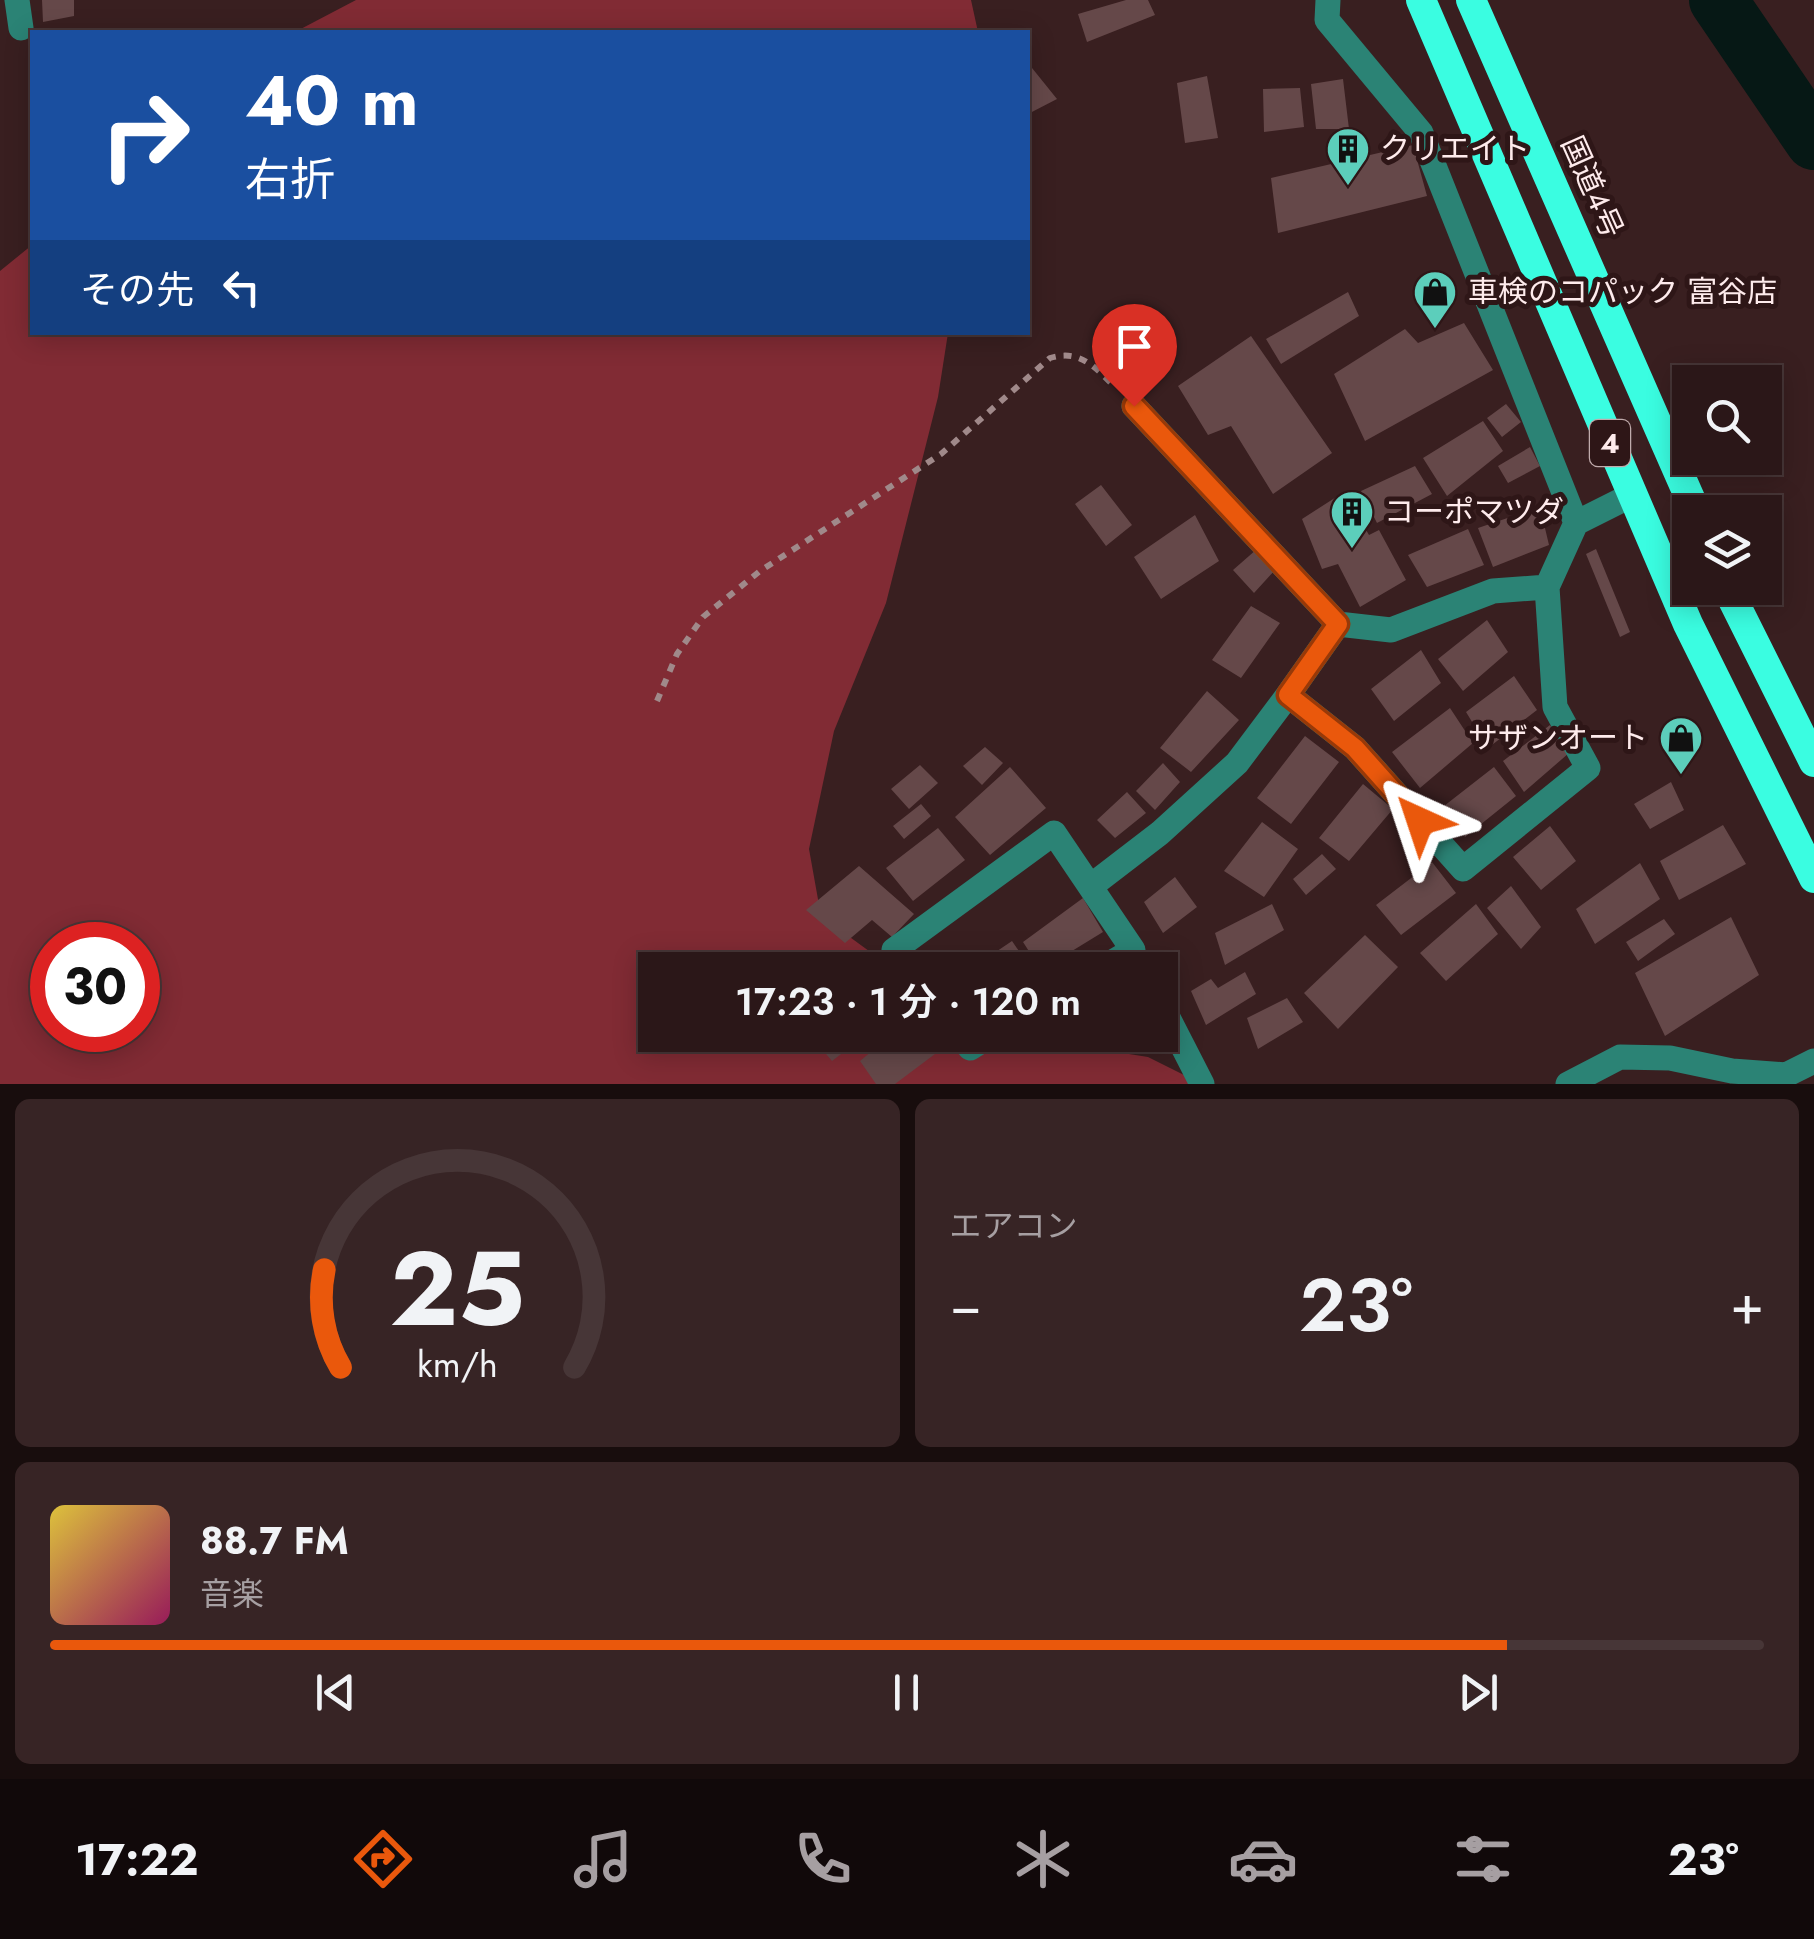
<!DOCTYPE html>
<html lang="ja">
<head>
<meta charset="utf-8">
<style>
  :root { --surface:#2b1718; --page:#372425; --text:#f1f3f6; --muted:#a69fa2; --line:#473637; --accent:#ea580c }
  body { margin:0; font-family:Jost,"Noto Sans JP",sans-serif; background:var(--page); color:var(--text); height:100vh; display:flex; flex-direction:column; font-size:38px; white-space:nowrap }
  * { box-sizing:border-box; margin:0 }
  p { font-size:32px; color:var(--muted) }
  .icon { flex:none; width:55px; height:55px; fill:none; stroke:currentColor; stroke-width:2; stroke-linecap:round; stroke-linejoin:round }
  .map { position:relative; height:1084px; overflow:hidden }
  .sheet { display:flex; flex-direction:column; gap:15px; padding:15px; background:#180d0d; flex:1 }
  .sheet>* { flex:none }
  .hud { position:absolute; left:30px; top:30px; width:1000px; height:305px; border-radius:0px; box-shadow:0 5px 25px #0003,0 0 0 2px var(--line); background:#1a4fa0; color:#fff; overflow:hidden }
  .buttons { position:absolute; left:1672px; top:365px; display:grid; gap:20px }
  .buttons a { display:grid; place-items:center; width:110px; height:110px; border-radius:0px; background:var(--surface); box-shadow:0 5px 25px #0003,0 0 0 2px var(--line); font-size:50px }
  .speed { position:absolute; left:30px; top:922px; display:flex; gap:20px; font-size:50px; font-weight:700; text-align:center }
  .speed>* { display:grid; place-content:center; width:130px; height:130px; border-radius:50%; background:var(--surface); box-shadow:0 5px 25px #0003,0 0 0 2px var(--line); line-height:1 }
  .speed .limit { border:15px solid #d22; background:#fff; color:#111 }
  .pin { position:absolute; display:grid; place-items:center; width:85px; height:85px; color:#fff; margin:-102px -42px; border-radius:50% 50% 50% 0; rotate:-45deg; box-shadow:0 0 10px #0007 }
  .pin .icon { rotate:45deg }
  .me { position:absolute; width:110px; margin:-55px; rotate:318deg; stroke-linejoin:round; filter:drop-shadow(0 0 8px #0008) }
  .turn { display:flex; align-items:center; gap:35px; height:210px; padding:0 50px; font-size:45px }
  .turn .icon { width:130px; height:130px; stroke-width:2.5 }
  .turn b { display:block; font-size:70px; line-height:85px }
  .then { display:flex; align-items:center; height:95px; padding:0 50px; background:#0003; gap:20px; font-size:38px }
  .big { font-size:75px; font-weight:600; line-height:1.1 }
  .sheet .tile { flex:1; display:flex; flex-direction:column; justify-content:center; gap:15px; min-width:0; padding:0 35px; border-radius:15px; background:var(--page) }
  .sheet .dial { align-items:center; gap:0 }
  .dial svg { height:260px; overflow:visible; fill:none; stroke:var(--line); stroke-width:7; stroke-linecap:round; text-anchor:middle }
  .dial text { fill:var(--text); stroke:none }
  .song { display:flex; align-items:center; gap:30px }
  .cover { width:120px; height:120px; border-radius:15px; background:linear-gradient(135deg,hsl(50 70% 55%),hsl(330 70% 35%)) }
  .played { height:10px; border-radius:5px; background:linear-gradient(90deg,var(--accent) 85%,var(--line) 85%) }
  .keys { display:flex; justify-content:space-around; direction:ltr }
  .heat { display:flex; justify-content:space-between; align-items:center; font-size:55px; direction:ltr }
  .sheet .tiles { flex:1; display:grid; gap:15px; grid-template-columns:1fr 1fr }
  .tile:last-child { grid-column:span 2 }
  .trip { position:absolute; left:638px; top:952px; width:540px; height:100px; border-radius:0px; background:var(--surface); box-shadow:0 5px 25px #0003,0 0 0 2px var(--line); font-weight:600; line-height:100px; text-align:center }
  .menu { display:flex; height:160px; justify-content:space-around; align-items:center; background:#11090a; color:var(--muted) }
  .menu .icon { width:70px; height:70px }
  .menu .active { color:var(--accent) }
  .menu b { font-size:45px; color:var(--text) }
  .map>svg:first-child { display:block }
  .green { fill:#812b34; fill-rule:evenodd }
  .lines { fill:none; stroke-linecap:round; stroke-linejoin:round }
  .river { stroke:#061815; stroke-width:58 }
  .building { fill:#654849 }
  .path { stroke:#a0898a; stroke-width:6; stroke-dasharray:8 8; stroke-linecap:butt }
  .minor { stroke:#2b8375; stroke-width:25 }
  .highway { stroke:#3afde1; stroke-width:30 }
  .route-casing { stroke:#983908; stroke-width:25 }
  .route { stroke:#ea580c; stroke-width:18 }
  .labels { text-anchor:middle; stroke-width:10; stroke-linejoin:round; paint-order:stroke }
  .shield { fill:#2e1617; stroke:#c0abac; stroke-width:2.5 }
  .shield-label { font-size:28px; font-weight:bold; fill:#feebec }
  .poi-label { font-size:30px; fill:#feebec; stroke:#2e1617; text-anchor:start }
  .street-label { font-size:30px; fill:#feebec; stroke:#2e1617 }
</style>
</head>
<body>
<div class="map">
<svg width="1814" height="1084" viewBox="0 0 1814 1084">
  <rect width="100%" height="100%" fill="#391f20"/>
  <path class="green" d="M 356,0 L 971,0 L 978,32 L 295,32 Z
    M 32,245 L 32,332 L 948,333 L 938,397 L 886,603 L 834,731 L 809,849 L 821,916 L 895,970 L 655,970 L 655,1035 L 1008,1035 L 1148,1057 L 1202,1084 L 0,1084 L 0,271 ZM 52,945 L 138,945 L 138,1030 L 52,1030 Z"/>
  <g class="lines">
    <path class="river" d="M 1718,0 L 1814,141"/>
  </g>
  <path class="building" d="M 42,0 L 74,0 L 74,16 L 43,22 Z
    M 1126,0 L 1148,0 L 1155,15 L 1087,42 L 1078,14 Z
    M 1028,63 L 1057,99 L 1028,114 Z
    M 1207,76 L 1218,138 L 1185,143 L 1177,83 Z
    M 1343,79 L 1349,129 L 1316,129 L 1311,84 Z
    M 1300,88 L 1304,127 L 1264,132 L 1263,89 Z
    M 1413,145 L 1427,196 L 1278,233 L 1271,178 Z
    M 1348,292 L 1359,316 L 1281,364 L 1266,339 Z
    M 1464,323 L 1493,370 L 1365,441 L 1334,374 L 1405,329 L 1418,343 Z
    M 1251,336 L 1332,453 L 1273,494 L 1231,426 L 1208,435 L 1178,386 Z
    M 1506,404 L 1521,422 L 1502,437 L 1487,418 Z
    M 1483,421 L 1503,451 L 1447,496 L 1423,458 Z
    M 1530,447 L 1540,466 L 1508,483 L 1498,466 Z
    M 1415,466 L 1432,494 L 1377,523 L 1361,491 Z
    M 1101,485 L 1132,525 L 1106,546 L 1075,504 Z
    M 1344,492 L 1369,535 L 1379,530 L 1406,580 L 1360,607 L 1338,564 L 1322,569 L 1302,519 Z
    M 1540,507 L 1549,545 L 1493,567 L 1478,528 Z
    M 1195,515 L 1219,561 L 1161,599 L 1134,557 Z
    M 1468,529 L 1484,565 L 1427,587 L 1408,555 Z
    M 1257,549 L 1276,569 L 1254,593 L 1233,570 Z
    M 1596,549 L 1630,632 L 1620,637 L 1586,554 Z
    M 1251,606 L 1280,623 L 1241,678 L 1212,660 Z
    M 1487,620 L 1508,652 L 1463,691 L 1438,659 Z
    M 1421,650 L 1441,683 L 1394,721 L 1371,689 Z
    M 1514,676 L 1537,710 L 1488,748 L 1466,712 Z
    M 1207,691 L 1239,720 L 1191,772 L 1160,748 Z
    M 1450,708 L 1473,743 L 1420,788 L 1392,752 Z
    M 1550,725 L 1569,753 L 1524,792 L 1503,761 Z
    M 1305,736 L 1339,762 L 1291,824 L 1257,798 Z
    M 985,747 L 1003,763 L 982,785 L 963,766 Z
    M 1163,763 L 1180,782 L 1155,810 L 1136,791 Z
    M 920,765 L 938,783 L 909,809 L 891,789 Z
    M 1010,767 L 1046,808 L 990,855 L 955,817 Z
    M 1494,767 L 1516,796 L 1465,837 L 1444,806 Z
    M 1671,782 L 1684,810 L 1650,829 L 1634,804 Z
    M 1363,784 L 1393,809 L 1349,861 L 1319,838 Z
    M 1127,792 L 1146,813 L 1115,838 L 1097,820 Z
    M 921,804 L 931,816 L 904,839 L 893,826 Z
    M 1262,822 L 1298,849 L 1264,897 L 1224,871 Z
    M 1723,825 L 1746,864 L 1679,900 L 1660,861 Z
    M 1550,826 L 1576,861 L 1541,890 L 1513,857 Z
    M 938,828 L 965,860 L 913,901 L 886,868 Z
    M 1322,854 L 1336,869 L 1306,895 L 1293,879 Z
    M 1432,862 L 1456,893 L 1401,935 L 1376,905 Z
    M 1640,863 L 1660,899 L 1595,944 L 1576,909 Z
    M 859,866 L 914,914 L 892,937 L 872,920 L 845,943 L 806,910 Z
    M 1175,877 L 1197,907 L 1163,933 L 1144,902 Z
    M 1511,886 L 1541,927 L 1521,949 L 1487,908 Z
    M 1083,898 L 1103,932 L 1041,970 L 1023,942 Z
    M 1272,904 L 1284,930 L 1225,965 L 1215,933 Z
    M 1476,904 L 1498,934 L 1446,981 L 1420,953 Z
    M 1731,917 L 1759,975 L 1665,1036 L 1635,973 Z
    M 1664,919 L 1675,934 L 1638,961 L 1626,942 Z
    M 1365,935 L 1398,967 L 1338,1029 L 1304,993 Z
    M 1012,941 L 1032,970 L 969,970 Z
    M 1245,972 L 1256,994 L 1206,1025 L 1191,991 L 1211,979 L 1218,988 Z
    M 1287,998 L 1303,1022 L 1258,1049 L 1247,1018 Z
    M 810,1035 L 866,1035 L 832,1061 Z
    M 891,1035 L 933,1035 L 943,1048 L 895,1084 L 876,1084 L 860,1061 Z"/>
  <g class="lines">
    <path class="path" d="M 657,701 L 677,654 L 703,617 L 760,571 L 941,454 L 1050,358 C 1080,349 1095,367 1116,388"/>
    <path class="minor" d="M 17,0 L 21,28
      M 1134,406 L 1338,624
      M 1576,523 L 1632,495
      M 1288,695 L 1338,624 L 1391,630 L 1493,591 L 1547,587
      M 1091,886 L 1160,833 L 1237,763 L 1288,695 L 1355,748 L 1463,869 L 1588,768 L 1555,707 L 1547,587 L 1576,523 L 1421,133 L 1327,20 L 1328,0
      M 909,970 L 894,950 L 1054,833 L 1133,950 L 1099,970
      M 1160,1002 L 1202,1084
      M 960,1035 L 970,1048 L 991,1035
      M 1568,1084 L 1620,1057 L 1670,1058 L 1732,1071 L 1786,1075 L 1814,1061"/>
    <path class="highway" d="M 1421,0 L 1688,624 L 1814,878
      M 1471,0 L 1696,512
      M 1727,588 L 1814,762"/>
  </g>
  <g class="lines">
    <g class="route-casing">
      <path id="route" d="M 1134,406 L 1338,624 L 1288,695 L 1355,748 L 1420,821"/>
    </g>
    <use href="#route" class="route"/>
  </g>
  <defs>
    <g id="building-pin" transform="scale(2.25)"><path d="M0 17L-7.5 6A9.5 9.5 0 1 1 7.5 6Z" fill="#5ccebb" stroke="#2e1617"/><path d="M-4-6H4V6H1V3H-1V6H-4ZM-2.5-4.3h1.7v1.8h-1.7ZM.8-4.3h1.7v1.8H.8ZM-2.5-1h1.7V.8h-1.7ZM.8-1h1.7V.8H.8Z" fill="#111"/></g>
    <g id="shop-pin" transform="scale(2.25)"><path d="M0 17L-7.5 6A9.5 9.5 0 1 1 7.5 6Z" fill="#5ccebb" stroke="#2e1617"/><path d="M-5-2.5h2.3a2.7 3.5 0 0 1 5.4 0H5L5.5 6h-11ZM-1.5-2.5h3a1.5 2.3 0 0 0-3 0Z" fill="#111"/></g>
  </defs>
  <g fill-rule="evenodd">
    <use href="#building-pin" x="1348" y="149"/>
    <use href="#shop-pin" x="1435" y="292"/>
    <use href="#building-pin" x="1352" y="512"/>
    <use href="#shop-pin" x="1681" y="738"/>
  </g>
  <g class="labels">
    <rect class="shield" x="1590" y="420" width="40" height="46" rx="8"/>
    <g class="shield-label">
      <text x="1610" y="453">4</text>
    </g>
    <g class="poi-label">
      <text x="1380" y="159">クリエイト</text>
      <text x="1468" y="302">車検のコパック 富谷店</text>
      <text x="1384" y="522">コーポマツダ</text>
      <text x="1648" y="748" text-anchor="end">サザンオート</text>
    </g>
    <g class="street-label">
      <text transform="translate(1592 187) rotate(66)" y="10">国道4号</text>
    </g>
  </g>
</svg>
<div class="buttons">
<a><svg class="icon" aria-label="search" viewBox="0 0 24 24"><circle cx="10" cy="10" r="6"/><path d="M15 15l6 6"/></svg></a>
<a><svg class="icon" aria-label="layers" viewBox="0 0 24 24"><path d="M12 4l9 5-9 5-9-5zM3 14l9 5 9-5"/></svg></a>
</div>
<div class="speed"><div class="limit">30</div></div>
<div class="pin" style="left:1134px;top:406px;background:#d93025"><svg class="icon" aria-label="arrive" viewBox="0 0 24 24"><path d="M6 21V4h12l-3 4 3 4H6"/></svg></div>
<svg class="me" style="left:1420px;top:821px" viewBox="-20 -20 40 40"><path d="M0-17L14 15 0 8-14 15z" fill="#ea580c" stroke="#fff" stroke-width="4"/></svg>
<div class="trip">17:23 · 1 分 · 120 m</div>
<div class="hud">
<div class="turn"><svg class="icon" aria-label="right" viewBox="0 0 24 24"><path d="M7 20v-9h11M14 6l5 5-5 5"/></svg><div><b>40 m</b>右折</div></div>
<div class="then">その先<svg class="icon" aria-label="left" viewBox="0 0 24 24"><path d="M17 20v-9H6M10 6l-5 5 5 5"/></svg></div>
</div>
</div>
<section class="sheet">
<div class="tiles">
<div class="tile dial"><svg viewBox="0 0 100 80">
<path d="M14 69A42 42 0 1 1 86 69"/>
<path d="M14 69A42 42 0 0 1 9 39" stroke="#ea580c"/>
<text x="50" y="56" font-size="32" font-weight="700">25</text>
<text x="50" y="72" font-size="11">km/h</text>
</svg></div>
<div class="tile"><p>エアコン</p>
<div class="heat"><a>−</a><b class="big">23°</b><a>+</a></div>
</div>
<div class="tile">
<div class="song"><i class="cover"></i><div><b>88.7 FM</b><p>音楽</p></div></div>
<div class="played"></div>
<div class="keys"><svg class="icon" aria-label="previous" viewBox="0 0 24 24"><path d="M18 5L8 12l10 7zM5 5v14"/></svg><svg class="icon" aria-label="pause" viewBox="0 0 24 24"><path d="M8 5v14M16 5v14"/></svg><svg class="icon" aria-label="next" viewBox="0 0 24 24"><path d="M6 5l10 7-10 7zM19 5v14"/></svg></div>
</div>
</div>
</section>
<nav class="menu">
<b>17:22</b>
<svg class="icon active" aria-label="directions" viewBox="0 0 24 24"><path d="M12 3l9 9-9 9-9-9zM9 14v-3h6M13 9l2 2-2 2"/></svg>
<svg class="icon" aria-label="music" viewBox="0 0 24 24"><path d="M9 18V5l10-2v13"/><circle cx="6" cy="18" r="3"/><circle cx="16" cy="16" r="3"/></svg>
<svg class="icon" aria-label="phone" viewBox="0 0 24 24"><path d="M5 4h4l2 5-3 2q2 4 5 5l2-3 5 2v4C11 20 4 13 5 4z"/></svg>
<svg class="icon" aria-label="climate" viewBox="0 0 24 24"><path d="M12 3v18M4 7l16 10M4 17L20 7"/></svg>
<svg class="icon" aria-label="car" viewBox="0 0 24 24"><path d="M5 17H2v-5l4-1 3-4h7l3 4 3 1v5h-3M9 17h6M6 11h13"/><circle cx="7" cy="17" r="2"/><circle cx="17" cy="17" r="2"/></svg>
<svg class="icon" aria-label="filters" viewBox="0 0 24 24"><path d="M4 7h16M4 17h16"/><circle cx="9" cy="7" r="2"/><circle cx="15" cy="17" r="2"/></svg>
<b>23°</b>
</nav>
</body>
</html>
